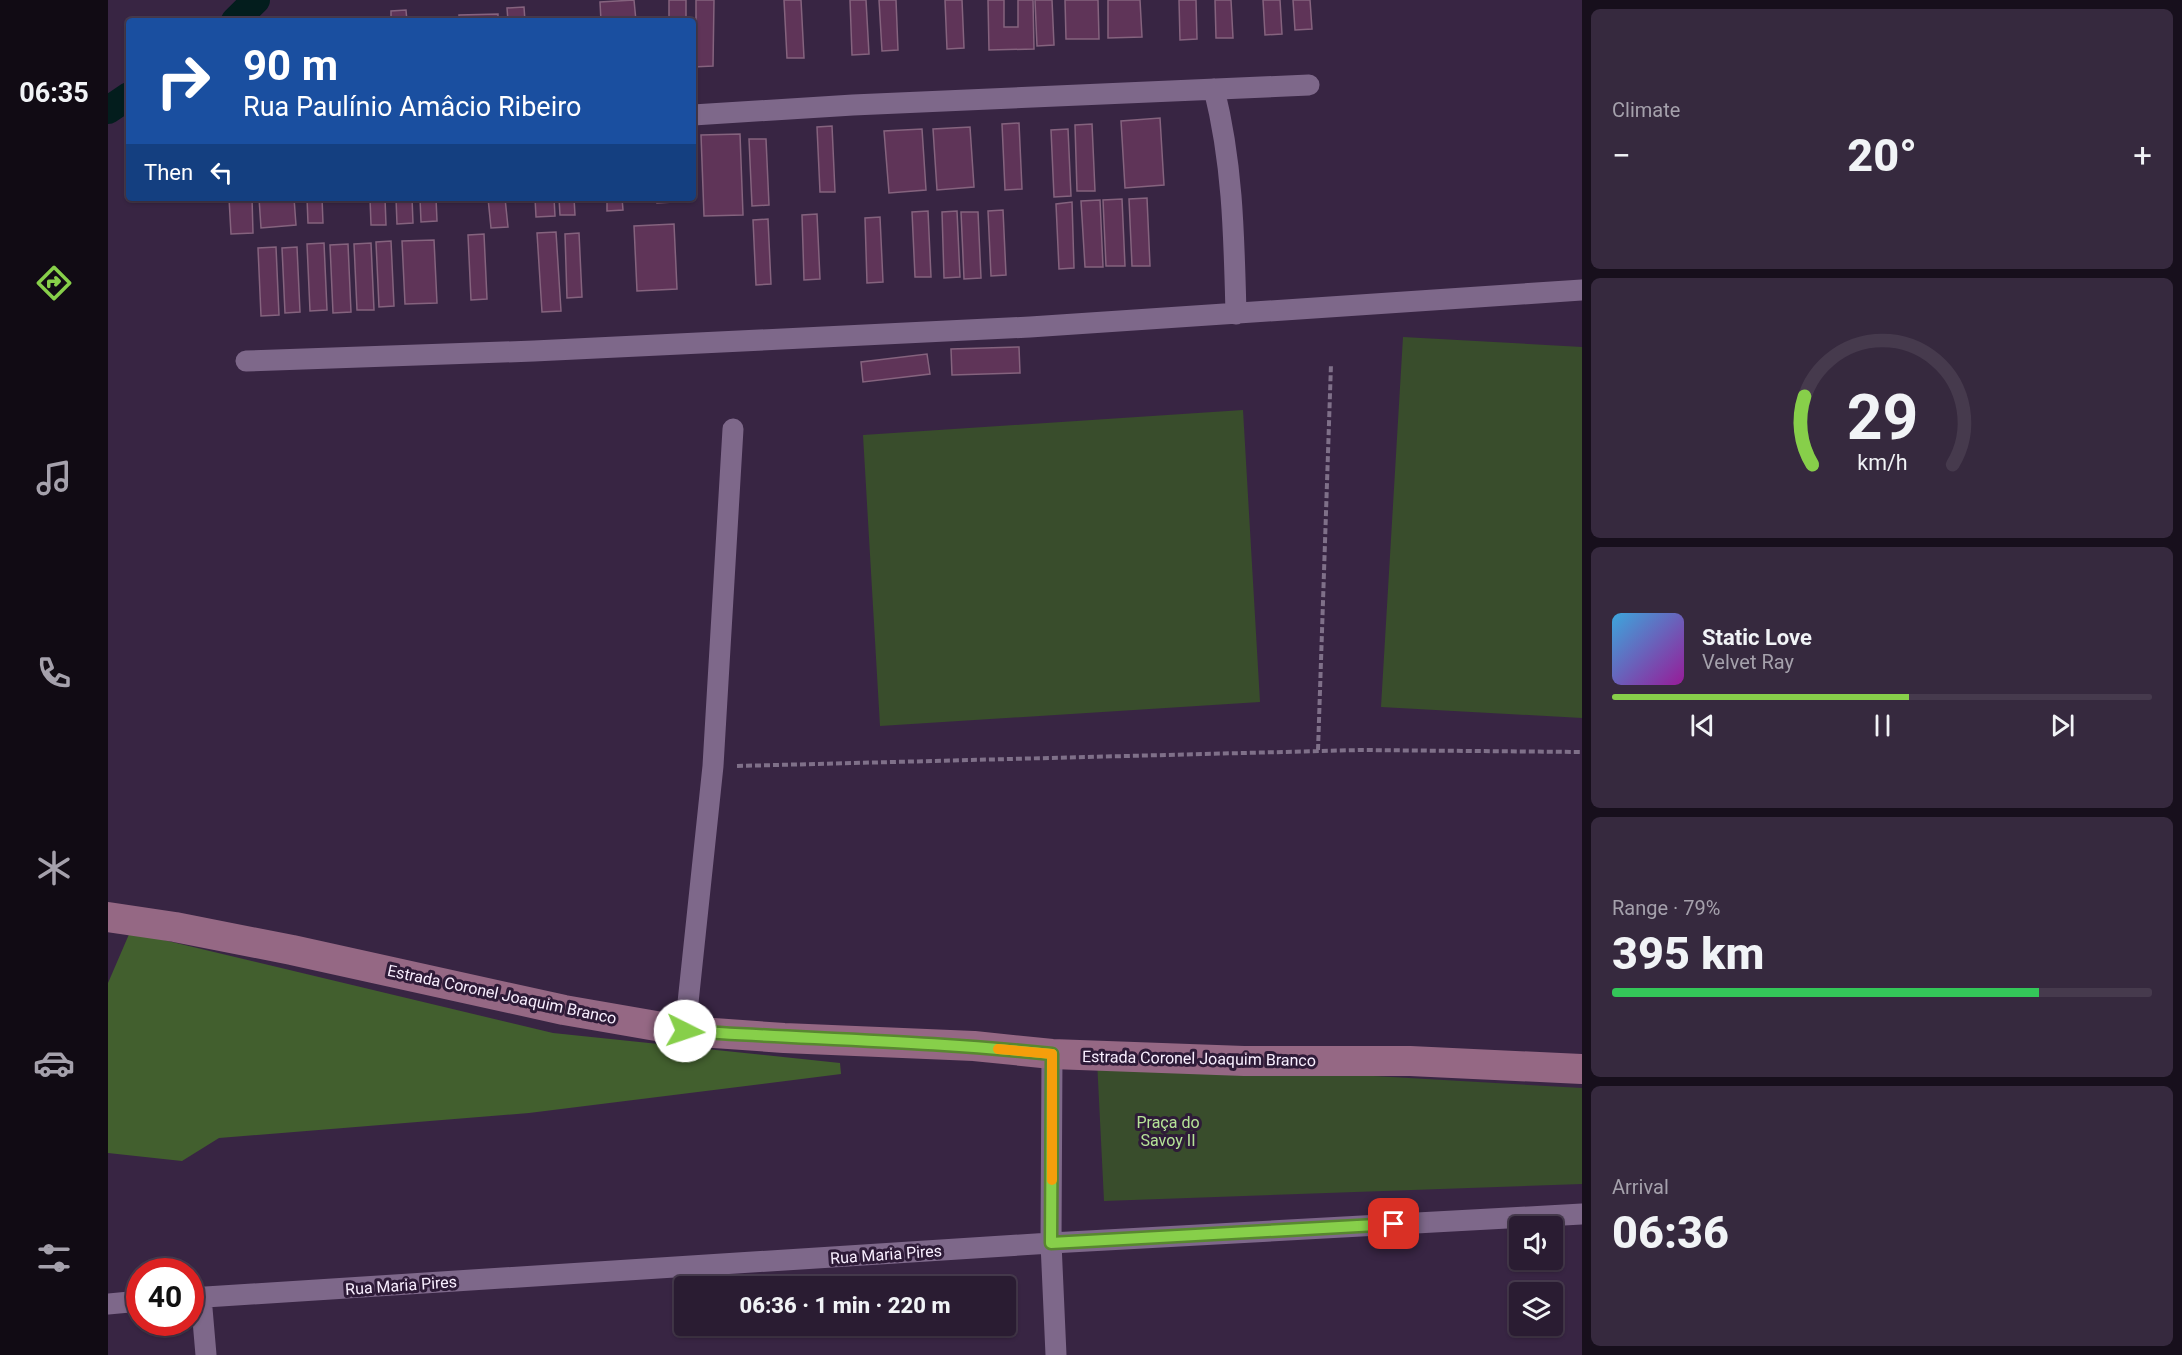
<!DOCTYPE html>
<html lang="en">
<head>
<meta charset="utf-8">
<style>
  :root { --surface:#2a1c32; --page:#36293e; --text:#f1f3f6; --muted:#a5a1ac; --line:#463a4d; --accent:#87cf4a }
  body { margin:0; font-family:Roboto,sans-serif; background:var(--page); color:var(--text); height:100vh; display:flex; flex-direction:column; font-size:22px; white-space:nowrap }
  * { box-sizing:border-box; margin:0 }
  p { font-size:20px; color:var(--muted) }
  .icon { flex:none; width:33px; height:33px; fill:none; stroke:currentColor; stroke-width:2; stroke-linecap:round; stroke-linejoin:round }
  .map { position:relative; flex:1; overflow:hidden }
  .sheet { display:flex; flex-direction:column; gap:9px; padding:9px; background:#170f1c; width:600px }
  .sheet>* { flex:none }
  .top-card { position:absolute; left:18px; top:18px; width:570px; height:183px; border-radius:6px; box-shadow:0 2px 4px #0004,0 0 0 2px var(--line); background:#1a4fa0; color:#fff; overflow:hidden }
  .buttons { position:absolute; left:1401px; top:1216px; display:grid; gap:12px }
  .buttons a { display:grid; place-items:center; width:54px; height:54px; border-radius:6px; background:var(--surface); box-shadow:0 2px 4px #0004,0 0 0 2px var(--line); font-size:30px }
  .speed { position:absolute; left:18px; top:1258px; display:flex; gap:12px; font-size:30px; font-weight:700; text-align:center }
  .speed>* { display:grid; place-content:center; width:78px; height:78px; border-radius:50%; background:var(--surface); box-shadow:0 2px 4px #0004,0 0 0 2px var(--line); line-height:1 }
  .speed .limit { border:9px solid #d22; background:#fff; color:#111 }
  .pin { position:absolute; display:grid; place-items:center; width:51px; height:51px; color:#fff; margin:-26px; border-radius:12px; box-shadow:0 3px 9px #0006 }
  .me { position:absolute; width:66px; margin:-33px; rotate:94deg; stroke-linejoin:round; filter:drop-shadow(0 0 4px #0008) }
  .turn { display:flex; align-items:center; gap:21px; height:126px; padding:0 18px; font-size:27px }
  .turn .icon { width:78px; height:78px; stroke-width:2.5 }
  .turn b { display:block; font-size:42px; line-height:51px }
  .then { display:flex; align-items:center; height:57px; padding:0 18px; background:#0003; gap:12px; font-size:22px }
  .big { font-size:45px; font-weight:800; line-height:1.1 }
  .sheet .widget { flex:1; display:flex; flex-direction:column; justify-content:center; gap:9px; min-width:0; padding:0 21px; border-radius:9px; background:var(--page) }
  .sheet .dial { align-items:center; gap:0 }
  .dial svg { height:156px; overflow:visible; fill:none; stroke:var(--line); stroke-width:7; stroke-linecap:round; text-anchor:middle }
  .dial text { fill:var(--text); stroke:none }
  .song { display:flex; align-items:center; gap:18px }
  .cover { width:72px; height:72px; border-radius:9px; background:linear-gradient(135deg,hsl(200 70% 55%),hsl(300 70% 35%)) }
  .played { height:6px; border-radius:3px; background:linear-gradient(90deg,var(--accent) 55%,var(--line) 55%) }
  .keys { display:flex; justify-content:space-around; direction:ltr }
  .heat { display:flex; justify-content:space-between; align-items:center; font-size:33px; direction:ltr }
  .charge { height:9px; border-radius:4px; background:linear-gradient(90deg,#34c759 79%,var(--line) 0) }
  .trip { position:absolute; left:566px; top:1276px; width:342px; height:60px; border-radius:6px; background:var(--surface); box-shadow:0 2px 4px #0004,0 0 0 2px var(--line); font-weight:800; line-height:60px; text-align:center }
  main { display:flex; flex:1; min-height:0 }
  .dock { display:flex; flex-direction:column; width:108px; justify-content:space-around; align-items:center; background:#110b14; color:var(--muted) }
  .dock .icon { width:42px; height:42px }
  .dock .current { color:var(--accent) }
  .dock b { font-size:27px; color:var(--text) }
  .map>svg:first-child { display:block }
  .green { fill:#394d2c }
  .forest { fill:#425f2e }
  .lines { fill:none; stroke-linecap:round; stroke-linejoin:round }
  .canal { stroke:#031d1d; stroke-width:28 }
  .building { fill:#5f3458; stroke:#85637e; stroke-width:1.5 }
  .path { stroke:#7f7089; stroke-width:4; stroke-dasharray:6 3; stroke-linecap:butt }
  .street { stroke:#7e688a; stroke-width:21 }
  .secondary { stroke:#956884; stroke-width:30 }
  .route-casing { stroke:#588730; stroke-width:15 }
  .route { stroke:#87cf4a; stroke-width:10 }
  .slow { stroke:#f59e0b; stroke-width:10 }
  .labels { text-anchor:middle; stroke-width:6; stroke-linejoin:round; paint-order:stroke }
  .street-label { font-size:16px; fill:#f8eefe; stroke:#2e1b38 }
  .park-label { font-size:16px; fill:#b5e397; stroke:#2e1b38 }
</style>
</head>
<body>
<main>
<nav class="dock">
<b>06:35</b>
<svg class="icon current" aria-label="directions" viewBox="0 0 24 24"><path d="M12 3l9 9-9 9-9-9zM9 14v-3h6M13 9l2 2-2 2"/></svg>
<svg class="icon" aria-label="music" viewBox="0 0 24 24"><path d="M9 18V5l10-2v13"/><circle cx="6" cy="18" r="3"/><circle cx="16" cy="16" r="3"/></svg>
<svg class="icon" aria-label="phone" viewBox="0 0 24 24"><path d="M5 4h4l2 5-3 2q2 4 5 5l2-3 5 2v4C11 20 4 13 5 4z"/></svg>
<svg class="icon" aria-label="climate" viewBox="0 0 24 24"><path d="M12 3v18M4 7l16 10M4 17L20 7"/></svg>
<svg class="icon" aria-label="car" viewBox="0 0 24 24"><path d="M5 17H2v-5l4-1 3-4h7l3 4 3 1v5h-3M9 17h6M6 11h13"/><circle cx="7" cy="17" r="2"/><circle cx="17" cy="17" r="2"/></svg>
<svg class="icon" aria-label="filters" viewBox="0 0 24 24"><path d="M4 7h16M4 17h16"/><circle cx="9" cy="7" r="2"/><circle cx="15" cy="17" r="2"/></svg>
</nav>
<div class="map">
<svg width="1474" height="1355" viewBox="0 0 1474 1355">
  <rect width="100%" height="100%" fill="#382543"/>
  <path class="green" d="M 1295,337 L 1474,347 L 1474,718 L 1273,707 Z
    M 1135,410 L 1152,702 L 772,726 L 755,435 Z
    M 989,1060 L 1474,1088 L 1474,1184 L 996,1201 Z"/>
  <path class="forest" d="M 22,932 L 445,1033 L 732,1063 L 733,1074 L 421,1113 L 111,1138 L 74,1161 L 0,1153 L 0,983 Z"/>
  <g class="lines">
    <path class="canal" d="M 127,21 L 148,0
      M 0,110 L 21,96"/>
  </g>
  <path class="building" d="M 526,0 L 528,21 L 493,21 L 492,2 Z
    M 561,0 L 578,0 L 578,21 L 561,21 Z
    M 588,0 L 606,0 L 605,66 L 585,67 L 585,43 L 588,43 Z
    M 676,0 L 693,0 L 696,58 L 679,58 Z
    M 742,0 L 758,0 L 761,54 L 744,55 Z
    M 771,0 L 788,0 L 790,50 L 774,51 Z
    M 837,0 L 854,0 L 856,48 L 839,49 Z
    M 880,0 L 896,0 L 896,27 L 910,27 L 910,0 L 925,0 L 926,49 L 881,50 Z
    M 927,0 L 944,0 L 946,45 L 929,46 Z
    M 957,0 L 990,0 L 991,39 L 958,39 Z
    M 1000,0 L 1032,0 L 1034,37 L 1000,38 Z
    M 1071,0 L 1088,0 L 1089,39 L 1072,40 Z
    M 1107,0 L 1123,0 L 1125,38 L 1108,38 Z
    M 1155,0 L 1172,0 L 1174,34 L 1157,35 Z
    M 1185,0 L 1202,0 L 1204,29 L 1187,30 Z
    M 416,7 L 417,21 L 400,21 L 399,8 Z
    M 298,10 L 299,21 L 283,21 L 283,11 Z
    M 390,14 L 390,21 L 351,21 L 351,15 Z
    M 204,17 L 204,21 L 169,21 L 169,20 Z
    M 231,17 L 231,21 L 216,21 L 216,18 Z
    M 1052,118 L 1056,185 L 1017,188 L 1013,121 Z
    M 911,123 L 914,189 L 897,190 L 894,124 Z
    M 984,124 L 987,191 L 969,191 L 967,125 Z
    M 724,126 L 727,192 L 712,192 L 709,127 Z
    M 862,127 L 866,187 L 829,190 L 825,129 Z
    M 814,129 L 818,190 L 781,193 L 776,131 Z
    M 960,129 L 963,196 L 946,197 L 943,130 Z
    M 632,134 L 635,215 L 596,216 L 593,135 Z
    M 641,139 L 658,139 L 661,205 L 644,206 Z
    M 121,198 L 144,198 L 145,233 L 123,234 Z
    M 151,198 L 186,198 L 188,225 L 153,228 Z
    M 199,198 L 214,198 L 215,223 L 200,223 Z
    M 262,198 L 277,198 L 278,225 L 263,225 Z
    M 288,198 L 304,198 L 305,223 L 289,224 Z
    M 312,198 L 328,198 L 329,221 L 313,222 Z
    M 380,198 L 397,198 L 400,227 L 383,228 Z
    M 427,198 L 446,198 L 447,216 L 428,217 Z
    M 451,198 L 466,198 L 467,215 L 452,215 Z
    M 499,198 L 514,198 L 515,210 L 499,211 Z
    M 549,198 L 564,198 L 565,202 L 549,203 Z
    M 1039,198 L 1042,266 L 1024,266 L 1021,199 Z
    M 1014,199 L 1017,266 L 998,266 L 995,200 Z
    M 992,200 L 995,267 L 977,267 L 973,201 Z
    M 964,202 L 966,268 L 951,269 L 948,204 Z
    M 895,210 L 898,275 L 883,276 L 880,211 Z
    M 820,211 L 823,277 L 807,277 L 804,212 Z
    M 849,211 L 852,277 L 836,278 L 834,212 Z
    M 853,212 L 870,212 L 873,278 L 856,279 Z
    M 709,214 L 712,279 L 696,280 L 694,215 Z
    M 772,217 L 775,282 L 759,283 L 757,218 Z
    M 660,219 L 663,284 L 648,285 L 645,220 Z
    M 566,224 L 569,289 L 529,291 L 526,226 Z
    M 448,232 L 453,311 L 434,312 L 429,233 Z
    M 471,233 L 474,297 L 459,298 L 457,234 Z
    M 376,234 L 379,299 L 363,300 L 360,235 Z
    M 326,240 L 329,303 L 297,304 L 294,241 Z
    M 283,241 L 286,306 L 271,307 L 268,242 Z
    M 216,243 L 219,310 L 202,311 L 199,244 Z
    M 263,243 L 266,310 L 249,310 L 246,244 Z
    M 240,244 L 243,312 L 225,313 L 222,245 Z
    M 168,247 L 171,315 L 153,316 L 150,248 Z
    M 189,247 L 192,312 L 177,313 L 174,248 Z
    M 911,347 L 912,373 L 844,375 L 843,349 Z
    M 819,354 L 822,374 L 755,382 L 753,362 Z"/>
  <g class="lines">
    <path class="path" d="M 1210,750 L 1223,364
      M 629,766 L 1252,750 L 1474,752"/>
    <path class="street" d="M 1106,89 C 1125,165 1126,236 1128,314
      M 585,115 L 745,105 L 1201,85
      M 138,361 L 426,351 L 922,327 L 1474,290
      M 577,1031 L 605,766 L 625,429
      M 944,1054 L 943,1243 L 948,1355
      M 93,1297 L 98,1355
      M 82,1298 L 943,1243 L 1474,1214
      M 0,1304 L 32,1301"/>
    <path class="secondary" d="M 0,917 L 67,927 L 184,950 L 456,1010 L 577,1031 L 676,1038 L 866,1046 L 944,1054 L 1136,1061 L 1302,1061 L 1474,1069"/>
  </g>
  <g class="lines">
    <g class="route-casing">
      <path id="route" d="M 577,1031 C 699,1039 822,1041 944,1054 L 943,1243 L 1286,1224"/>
    </g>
    <use href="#route" class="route"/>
    <path class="slow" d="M 890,1049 L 944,1054 L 944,1180"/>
  </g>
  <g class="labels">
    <g class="street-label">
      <text transform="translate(394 994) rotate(12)" y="6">Estrada Coronel Joaquim Branco</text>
      <text transform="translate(1091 1058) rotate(1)" y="6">Estrada Coronel Joaquim Branco</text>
      <text transform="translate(778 1254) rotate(-4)" y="6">Rua Maria Pires</text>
      <text transform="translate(293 1285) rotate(-4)" y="6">Rua Maria Pires</text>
    </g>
    <g class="park-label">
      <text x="1060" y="1128">Praça do<tspan x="1060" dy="18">Savoy II</tspan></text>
    </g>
  </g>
</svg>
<div class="buttons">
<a><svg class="icon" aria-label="sound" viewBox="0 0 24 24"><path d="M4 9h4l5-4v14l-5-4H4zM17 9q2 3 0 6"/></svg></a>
<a><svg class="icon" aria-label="layers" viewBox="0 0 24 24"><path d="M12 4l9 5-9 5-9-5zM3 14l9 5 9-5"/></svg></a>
</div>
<div class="speed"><div class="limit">40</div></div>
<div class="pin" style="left:1286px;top:1224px;background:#d93025"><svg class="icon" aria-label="arrive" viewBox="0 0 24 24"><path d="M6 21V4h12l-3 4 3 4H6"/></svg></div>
<svg class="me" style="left:577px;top:1031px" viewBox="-20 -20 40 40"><circle r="19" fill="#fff"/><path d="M0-13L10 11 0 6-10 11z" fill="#87cf4a"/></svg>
<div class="trip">06:36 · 1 min · 220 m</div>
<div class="top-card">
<div class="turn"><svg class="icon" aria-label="right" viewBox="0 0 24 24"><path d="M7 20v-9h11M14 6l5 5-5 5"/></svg><div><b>90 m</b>Rua Paulínio Amâcio Ribeiro</div></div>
<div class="then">Then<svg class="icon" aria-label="left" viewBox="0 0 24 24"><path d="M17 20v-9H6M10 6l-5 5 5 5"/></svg></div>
</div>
</div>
<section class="sheet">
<div class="widget"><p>Climate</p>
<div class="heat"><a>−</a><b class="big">20°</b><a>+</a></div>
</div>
<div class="widget dial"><svg viewBox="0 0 100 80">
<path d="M14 69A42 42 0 1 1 86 69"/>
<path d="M14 69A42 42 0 0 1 10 34" stroke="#87cf4a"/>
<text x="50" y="56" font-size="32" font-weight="700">29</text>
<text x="50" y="72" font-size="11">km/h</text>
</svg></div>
<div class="widget">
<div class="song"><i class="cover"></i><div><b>Static Love</b><p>Velvet Ray</p></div></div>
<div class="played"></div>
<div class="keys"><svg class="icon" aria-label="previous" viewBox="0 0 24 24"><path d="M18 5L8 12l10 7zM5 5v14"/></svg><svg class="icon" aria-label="pause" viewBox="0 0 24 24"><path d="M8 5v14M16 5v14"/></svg><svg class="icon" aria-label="next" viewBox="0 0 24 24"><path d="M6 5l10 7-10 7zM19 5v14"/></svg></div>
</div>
<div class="widget"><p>Range · 79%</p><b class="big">395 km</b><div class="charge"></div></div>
<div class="widget"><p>Arrival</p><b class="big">06:36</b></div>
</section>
</main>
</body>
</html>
